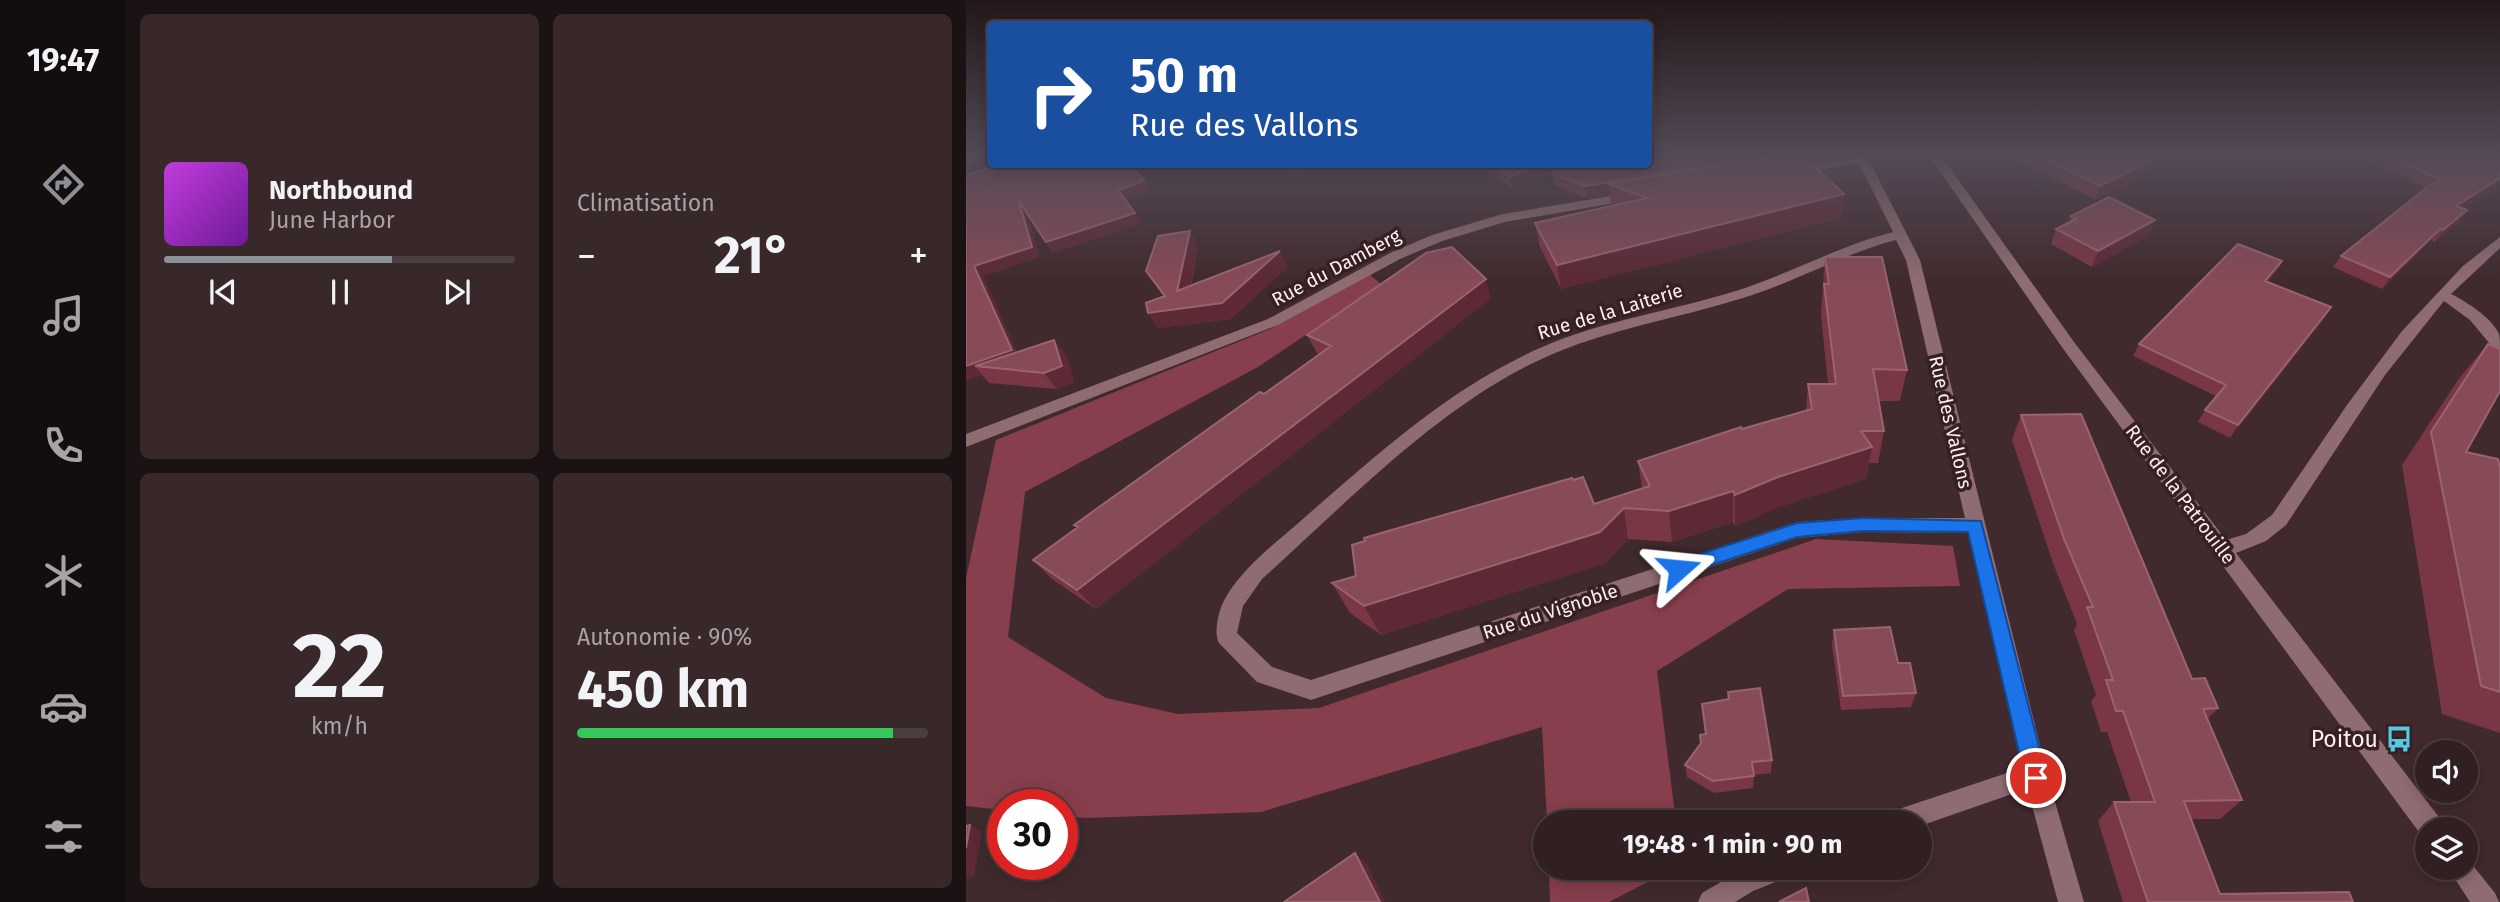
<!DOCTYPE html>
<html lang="fr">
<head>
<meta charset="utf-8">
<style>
  :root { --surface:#302022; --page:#38282a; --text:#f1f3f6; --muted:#a8a3a5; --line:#4b3e40; --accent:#8c9099 }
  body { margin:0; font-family:"Fira Sans",sans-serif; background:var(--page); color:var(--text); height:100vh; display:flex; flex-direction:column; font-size:26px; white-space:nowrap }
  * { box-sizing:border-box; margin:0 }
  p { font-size:23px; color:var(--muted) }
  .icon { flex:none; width:38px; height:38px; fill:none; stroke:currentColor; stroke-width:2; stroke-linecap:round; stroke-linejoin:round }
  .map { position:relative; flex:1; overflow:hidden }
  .details { display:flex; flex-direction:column; gap:14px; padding:14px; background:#1a1213; width:840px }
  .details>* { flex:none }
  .top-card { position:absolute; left:21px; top:21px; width:665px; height:147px; border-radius:7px; box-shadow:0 4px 18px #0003,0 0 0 2px var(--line); background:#1a4fa0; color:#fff; overflow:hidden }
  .tools { position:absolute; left:1449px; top:740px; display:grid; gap:14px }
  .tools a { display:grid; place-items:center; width:63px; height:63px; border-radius:50%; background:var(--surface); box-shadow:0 4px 18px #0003,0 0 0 2px var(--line); font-size:35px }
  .speed { position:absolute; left:21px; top:789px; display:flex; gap:14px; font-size:35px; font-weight:700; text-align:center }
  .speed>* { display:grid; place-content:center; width:91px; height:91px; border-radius:50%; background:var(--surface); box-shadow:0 4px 18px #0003,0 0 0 2px var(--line); line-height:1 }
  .speed .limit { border:10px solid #d22; background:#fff; color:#111 }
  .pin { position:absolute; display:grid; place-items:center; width:60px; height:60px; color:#fff; margin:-30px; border:4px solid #fff; border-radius:50%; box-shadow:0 2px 7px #0007 }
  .me { position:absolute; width:77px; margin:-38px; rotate:72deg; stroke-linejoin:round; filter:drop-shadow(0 0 5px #0008) }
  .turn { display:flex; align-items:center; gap:24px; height:147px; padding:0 28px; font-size:32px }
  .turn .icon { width:91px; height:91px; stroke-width:2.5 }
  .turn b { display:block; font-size:49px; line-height:60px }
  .big { font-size:52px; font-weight:700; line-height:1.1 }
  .details .tile { flex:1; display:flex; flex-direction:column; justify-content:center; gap:10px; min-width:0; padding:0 24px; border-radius:10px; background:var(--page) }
  .details .dial { align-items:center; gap:0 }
  .dial b { font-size:91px; line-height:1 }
  .song { display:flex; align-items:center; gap:21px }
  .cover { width:84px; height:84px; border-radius:10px; background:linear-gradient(135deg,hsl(290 70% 55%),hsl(280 70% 35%)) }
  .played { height:7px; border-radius:4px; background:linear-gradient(90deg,var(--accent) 65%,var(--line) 65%) }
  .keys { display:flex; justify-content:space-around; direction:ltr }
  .heat { display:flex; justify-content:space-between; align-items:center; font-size:38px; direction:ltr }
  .charge { height:10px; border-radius:5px; background:linear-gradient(90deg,#34c759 90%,var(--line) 0) }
  .details .tiles { flex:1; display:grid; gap:14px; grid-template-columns:repeat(2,1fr) }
  .trip { position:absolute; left:567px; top:810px; width:399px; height:70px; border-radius:35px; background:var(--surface); box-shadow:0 4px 18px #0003,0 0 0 2px var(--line); font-weight:700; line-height:70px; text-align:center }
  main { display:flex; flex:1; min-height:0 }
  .tab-bar { display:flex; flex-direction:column; width:126px; justify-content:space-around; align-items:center; background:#130d0e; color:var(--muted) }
  .tab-bar .icon { width:49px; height:49px }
  .tab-bar .current { color:var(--accent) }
  .tab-bar b { font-size:32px; color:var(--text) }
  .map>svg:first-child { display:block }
  .forest { fill:#873e4d }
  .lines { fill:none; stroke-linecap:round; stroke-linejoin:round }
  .minor { fill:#8f6c71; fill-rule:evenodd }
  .wall { fill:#793645 }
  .shaded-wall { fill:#5c2934 }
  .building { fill:#874a57; stroke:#9a646f; stroke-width:2 }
  .route { fill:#1a73e8; stroke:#114b97; stroke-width:2 }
  .labels { text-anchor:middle; stroke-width:7; stroke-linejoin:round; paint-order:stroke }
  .street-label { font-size:19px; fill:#feeff0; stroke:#362023 }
  .near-poi-label { font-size:23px; fill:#feeff0; stroke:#362023; text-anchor:end }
</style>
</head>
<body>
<main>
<nav class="tab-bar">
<b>19:47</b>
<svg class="icon current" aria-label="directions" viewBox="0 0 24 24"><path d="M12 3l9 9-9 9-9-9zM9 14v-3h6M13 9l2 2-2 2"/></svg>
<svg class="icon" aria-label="music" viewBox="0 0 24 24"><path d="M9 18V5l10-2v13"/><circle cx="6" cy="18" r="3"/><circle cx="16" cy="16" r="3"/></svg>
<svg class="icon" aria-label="phone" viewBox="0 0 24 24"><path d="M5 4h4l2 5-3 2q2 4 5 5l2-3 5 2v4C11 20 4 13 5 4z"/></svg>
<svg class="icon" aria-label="climate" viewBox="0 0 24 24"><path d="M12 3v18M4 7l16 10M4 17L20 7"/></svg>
<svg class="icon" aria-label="car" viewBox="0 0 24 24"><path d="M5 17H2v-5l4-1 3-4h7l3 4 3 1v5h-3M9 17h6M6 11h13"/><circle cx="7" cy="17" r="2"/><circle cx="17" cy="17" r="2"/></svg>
<svg class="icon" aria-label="filters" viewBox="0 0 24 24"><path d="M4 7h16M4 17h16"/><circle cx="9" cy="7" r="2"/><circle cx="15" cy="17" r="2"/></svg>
</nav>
<section class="details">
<div class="tiles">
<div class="tile">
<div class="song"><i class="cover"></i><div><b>Northbound</b><p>June Harbor</p></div></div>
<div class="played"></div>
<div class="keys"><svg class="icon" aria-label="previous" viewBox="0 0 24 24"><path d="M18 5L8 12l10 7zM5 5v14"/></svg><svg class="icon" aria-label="pause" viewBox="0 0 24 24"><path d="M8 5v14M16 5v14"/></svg><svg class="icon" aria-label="next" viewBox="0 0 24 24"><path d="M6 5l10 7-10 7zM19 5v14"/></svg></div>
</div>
<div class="tile"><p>Climatisation</p>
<div class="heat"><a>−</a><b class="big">21°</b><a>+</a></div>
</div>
<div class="tile dial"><b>22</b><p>km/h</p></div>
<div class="tile"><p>Autonomie · 90%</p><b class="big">450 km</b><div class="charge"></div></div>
</div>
</section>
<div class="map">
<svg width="1534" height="902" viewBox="0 0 1534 902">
  <rect width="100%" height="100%" fill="#402a2d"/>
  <path class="forest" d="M 404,275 L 415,284 L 292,367 L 59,492 L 42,637 L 140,698 L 212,714 L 353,708 L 850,539 L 987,546 L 994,586 L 822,589 L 691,671 L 710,822 L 581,822 L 576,727 L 295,812 L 120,818 L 96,816 L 96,805 L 37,805 L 37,810 L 0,806 L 0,578 L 30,440 L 304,329 Z
    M 583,868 L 709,868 L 643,902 L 584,902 Z"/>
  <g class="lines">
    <path class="minor" d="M 888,154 L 900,154 L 954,260 L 1082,778 L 1118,902 L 1092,902 L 1062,791 L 1046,794 L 954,826 L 954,822 L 918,822 L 921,813 L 1056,768 L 1002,533 L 898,532 L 831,538 L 345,700 L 291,682 L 253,643 C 247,632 253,608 260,597 C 279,565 310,543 338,518 C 410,455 485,387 574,348 C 637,320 707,311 773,290 C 825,273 873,246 927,232 L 893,163 L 827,174 L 821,170 L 827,166 L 889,157 ZM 930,240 L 940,260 L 999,518 L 898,518 L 831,522 L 345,680 L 306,667 L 271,633 L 277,606 L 296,579 C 384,500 479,399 589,353 C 654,326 725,316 792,293 C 839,277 882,252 930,240 Z
      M 962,154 L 974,154 L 1108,342 L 1260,540 L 1280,534 L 1306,515 L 1381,405 L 1436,331 L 1497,266 L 1534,237 L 1534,248 L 1485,294 C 1501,302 1525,317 1533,334 C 1534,338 1534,346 1534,351 L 1529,350 L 1504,320 L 1478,301 L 1419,375 L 1320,525 L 1300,541 L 1270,553 L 1476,821 L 1479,830 L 1461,830 L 1461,840 L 1458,839 L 1098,350 Z
      M 668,192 L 672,193 L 672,199 L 539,222 L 476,241 L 434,259 L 312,325 L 0,447 L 0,434 L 302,319 L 424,253 L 466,235 L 537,214 Z
      M 1500,857 L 1529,893 L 1533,902 L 1504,902 L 1482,868 L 1500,868 Z
      M 779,868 L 826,868 L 822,877 L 787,891 L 769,902 L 732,902 L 736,893 Z"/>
  </g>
  <path class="wall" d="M 0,154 L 24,154 L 24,164 L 165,164 L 178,181 L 184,191 L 159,200 L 175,223 L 87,253 L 61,212 L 73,257 L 17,276 L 51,353 L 88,340 L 101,356 L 108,383 L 91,389 L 23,383 L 16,375 L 0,380 L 0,175 L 35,165 L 0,174 Z
    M 1038,154 L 1173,154 L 1187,161 L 1182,174 L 1129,199 Z
    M 1390,154 L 1534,154 L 1534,184 L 1496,208 L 1501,210 L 1493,222 L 1469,242 L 1465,240 L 1416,289 L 1367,267 L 1375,256 L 1460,188 Z
    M 312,164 L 359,164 L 328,176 Z
    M 508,164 L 682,164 L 878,194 L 875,218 L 595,289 L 574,247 L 569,223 L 645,206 L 644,194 L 621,198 L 588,185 L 586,174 L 546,188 Z
    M 1105,216 L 1189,220 L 1183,236 L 1126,267 L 1085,244 L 1090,229 L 1103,222 Z
    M 232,246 L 225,286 L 322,267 L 265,319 L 192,328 L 182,313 L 197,296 L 180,271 Z
    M 859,257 L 941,370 L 934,401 L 913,401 L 918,431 L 912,463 L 903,463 L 900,479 L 810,508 L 769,526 L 767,522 L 706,542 L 662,539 L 640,563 L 415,635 L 384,613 L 366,583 L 390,576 L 607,480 L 628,504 L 676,488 L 672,461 L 840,411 L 842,384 L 862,384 L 855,315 Z
    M 1316,261 L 1309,274 L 1302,282 L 1365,307 L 1357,320 L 1264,438 L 1232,422 L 1239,410 L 1250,396 L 1167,356 L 1173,344 Z
    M 525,298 L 130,609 L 86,579 L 67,560 L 111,528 L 108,525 L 298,394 L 352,355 L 341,335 Z
    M 1522,344 L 1500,452 L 1534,468 L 1534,733 L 1476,714 L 1436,465 L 1494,377 Z
    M 1055,415 L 1226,679 L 1252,708 L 1242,719 L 1276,800 L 1254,819 L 1226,819 L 1254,894 L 1387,902 L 1157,902 L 1132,821 L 1148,802 L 1165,802 L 1141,732 L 1135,732 L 1125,701 L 1130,695 L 1108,630 L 1111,624 L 1087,563 L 1046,440 Z
    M 868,630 L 932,663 L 950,693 L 945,707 L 875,710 L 866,645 Z
    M 762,692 L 806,760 L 805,773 L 788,775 L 787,788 L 748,793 L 721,777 L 719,765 L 735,743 L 739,734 L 736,704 L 762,699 Z"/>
  <path class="shaded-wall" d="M 831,154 L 643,184 L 644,194 L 621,198 L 619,186 L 815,155 Z
    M 24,155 L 24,164 L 35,164 L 0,174 L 0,162 Z
    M 1187,161 L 1182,174 L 1129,199 L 1134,186 Z
    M 323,164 L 359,164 L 328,176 Z
    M 578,164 L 611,164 L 546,188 L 543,177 Z
    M 1534,178 L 1534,184 L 1482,218 L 1490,206 Z
    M 178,181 L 184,191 L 158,200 L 152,190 Z
    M 878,194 L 875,218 L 595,289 L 591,265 Z
    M 53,201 L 60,211 L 73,257 L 17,276 L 54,361 L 9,366 L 16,375 L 0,380 L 0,366 L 8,266 Z
    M 1501,210 L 1493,222 L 1469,242 L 1477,230 Z
    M 169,213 L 175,223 L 87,253 L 80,242 Z
    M 1189,220 L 1183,236 L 1126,267 L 1132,251 Z
    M 1474,229 L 1465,240 L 1416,289 L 1424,277 Z
    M 224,231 L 232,246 L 220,307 L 211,291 Z
    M 314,251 L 322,267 L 265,319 L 192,328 L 182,313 Z
    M 1316,261 L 1309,274 L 1292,294 L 1299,281 Z
    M 520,279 L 525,298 L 130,609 L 111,590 Z
    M 1365,307 L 1357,320 L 1264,438 L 1272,425 Z
    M 88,340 L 101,356 L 108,383 L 91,389 L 78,373 Z
    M 906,447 L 900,479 L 810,508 L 769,526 L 769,495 L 812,477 Z
    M 767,491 L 767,522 L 706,542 L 703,511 Z
    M 658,508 L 662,539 L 640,563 L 415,635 L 398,606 Z
    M 4,825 L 16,831 L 8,876 L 0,879 L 0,848 Z
    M 389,853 L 401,864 L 419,902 L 414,902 Z"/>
  <path class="building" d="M 0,154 L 24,154 L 24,155 L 0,162 Z
    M 682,154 L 821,154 L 619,186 L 586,174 L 599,164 L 682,164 Z
    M 826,154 L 836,154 L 878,194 L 591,265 L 569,223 L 681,198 L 643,184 Z
    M 1068,154 L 1173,154 L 1187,161 L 1134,186 Z
    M 1420,154 L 1534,154 L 1534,178 L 1490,206 L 1501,210 L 1477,230 L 1474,229 L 1424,277 L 1375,256 L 1465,184 L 1475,180 Z
    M 35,164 L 165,164 L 178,181 L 152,190 L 169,213 L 80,242 L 53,201 L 66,247 L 8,266 L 46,350 L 0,366 L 0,175 Z
    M 524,164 L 578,164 L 543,177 Z
    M 1143,197 L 1189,220 L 1132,251 L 1090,229 L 1110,219 L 1105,216 Z
    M 224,231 L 211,291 L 314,251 L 256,303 L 182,313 L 180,303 L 199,296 L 180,271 L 192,236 Z
    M 1272,244 L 1316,261 L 1299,281 L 1365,307 L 1272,425 L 1239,410 L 1260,385 L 1173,344 Z
    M 486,247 L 520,279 L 111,590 L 67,560 L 112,527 L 108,525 L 294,392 L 298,394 L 365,346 L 341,335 L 460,253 Z
    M 859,257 L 916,257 L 941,370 L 907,369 L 918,431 L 895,431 L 906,447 L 812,477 L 769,495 L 767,491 L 703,511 L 658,508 L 634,532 L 398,606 L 366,583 L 390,576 L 386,545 L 399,541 L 398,538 L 606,478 L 607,480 L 617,477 L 628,504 L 684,486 L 672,461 L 775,427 L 776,429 L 846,409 L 842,384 L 870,384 L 858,284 L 863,284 Z
    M 88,340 L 96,366 L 78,373 L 9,366 Z
    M 1522,344 L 1534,349 L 1534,391 L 1500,452 L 1532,459 L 1534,468 L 1534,692 L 1515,686 L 1465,432 Z
    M 1115,414 L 1226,679 L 1239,678 L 1252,708 L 1237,709 L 1276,800 L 1218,801 L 1254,894 L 1383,892 L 1387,902 L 1182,902 L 1148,802 L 1189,802 L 1157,711 L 1150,711 L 1140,680 L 1147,680 L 1121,607 L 1127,607 L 1098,539 L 1055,415 Z
    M 924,627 L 932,663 L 944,663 L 950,693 L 877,696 L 868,630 Z
    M 794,688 L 806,760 L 786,762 L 788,776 L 747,781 L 719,765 L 735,743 L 734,735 L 740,734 L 736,704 L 763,699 L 762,692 Z
    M 4,825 L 0,848 L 0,826 Z
    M 389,853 L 414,902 L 318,902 Z
    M 840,888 L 843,902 L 813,902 Z"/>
  <linearGradient id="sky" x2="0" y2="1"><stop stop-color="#231719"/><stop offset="0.55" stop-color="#534a57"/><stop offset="1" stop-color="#534a57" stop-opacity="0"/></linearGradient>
  <rect width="1534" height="281" fill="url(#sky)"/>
  <path class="route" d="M 898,518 L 1015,521 L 1081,778 L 1078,786 L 1070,789 L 1063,786 L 1059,778 L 1002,532 L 898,531 L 831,537 L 713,576 L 704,569 L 706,563 L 831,523 Z"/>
  <defs>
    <g id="bus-bare" transform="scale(2.1)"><path d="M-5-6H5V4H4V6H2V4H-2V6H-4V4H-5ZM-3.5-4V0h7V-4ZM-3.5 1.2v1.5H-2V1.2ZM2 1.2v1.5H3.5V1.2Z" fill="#57c9e2" stroke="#362023" stroke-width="2.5" paint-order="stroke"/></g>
  </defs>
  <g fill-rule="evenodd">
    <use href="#bus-bare" x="1433" y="739"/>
  </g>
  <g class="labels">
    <g class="street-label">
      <text transform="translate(370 267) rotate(-28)" y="7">Rue du Damberg</text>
      <text transform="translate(644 311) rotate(-17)" y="7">Rue de la Laiterie</text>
      <text transform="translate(985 422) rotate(77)" y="7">Rue des Vallons</text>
      <text transform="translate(1215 494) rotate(53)" y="7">Rue de la Patrouille</text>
      <text transform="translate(584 611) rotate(-18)" y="7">Rue du Vignoble</text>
    </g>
    <g class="near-poi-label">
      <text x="1412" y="747">Poitou</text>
    </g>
  </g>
</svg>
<div class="tools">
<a><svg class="icon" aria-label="sound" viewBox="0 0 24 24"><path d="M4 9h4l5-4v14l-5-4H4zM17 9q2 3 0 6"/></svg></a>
<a><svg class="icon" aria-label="layers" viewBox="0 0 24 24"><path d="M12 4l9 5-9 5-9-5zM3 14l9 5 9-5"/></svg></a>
</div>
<div class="speed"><div class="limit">30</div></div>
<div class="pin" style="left:1070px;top:778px;background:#d93025"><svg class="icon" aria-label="arrive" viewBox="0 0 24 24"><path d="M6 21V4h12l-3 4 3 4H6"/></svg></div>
<svg class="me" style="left:713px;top:569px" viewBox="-20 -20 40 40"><path d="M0-17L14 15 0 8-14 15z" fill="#1a73e8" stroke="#fff" stroke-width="4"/></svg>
<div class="trip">19:48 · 1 min · 90 m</div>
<div class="top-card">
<div class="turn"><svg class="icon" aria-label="right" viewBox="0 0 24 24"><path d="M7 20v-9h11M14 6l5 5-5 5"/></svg><div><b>50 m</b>Rue des Vallons</div></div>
</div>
</div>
</main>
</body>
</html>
